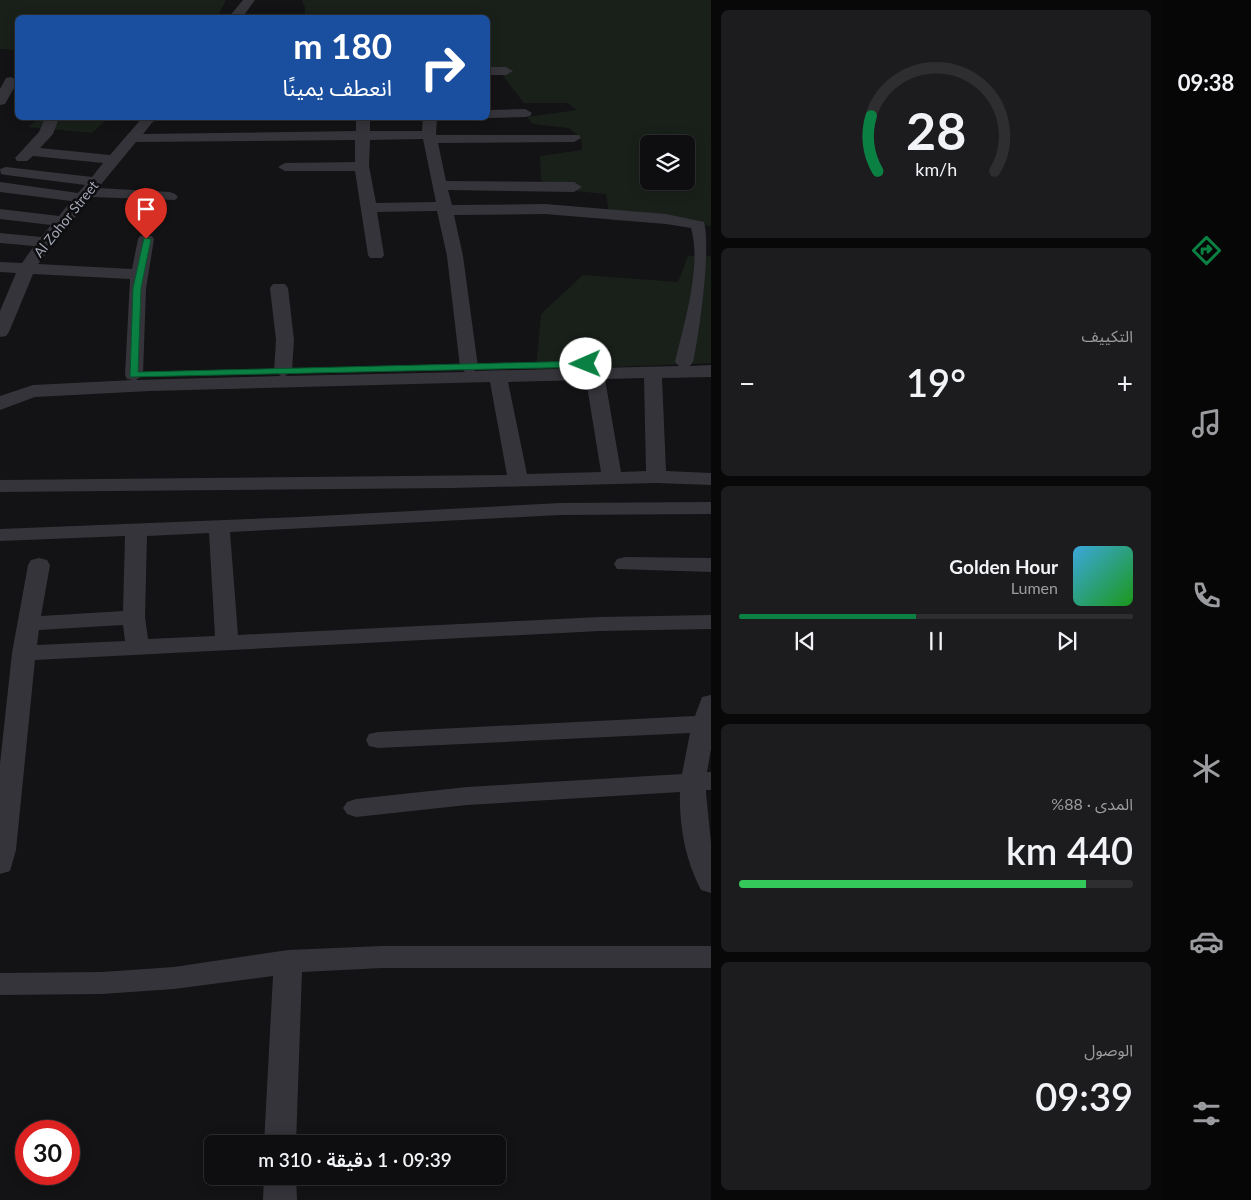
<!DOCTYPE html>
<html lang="ar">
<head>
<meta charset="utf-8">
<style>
  :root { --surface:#0e0e10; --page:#1c1c1e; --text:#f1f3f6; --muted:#9b9c9f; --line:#2e2e30; --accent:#0b8043 }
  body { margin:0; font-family:Lato,"Noto Sans Arabic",sans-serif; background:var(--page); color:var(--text); direction:rtl; height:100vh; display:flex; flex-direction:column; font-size:19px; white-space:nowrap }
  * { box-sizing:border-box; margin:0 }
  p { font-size:16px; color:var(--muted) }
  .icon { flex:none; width:28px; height:28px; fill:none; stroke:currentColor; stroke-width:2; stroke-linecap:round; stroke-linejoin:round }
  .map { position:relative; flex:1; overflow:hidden; direction:ltr }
  .sheet { display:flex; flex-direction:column; gap:10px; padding:10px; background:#080809; width:450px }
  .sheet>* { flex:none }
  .top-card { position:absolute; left:15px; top:15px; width:475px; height:105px; border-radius:8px; box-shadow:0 2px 12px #0003,0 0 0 1px var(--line); direction:rtl; background:#1a4fa0; color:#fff; overflow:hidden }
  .controls { position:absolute; left:640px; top:135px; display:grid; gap:10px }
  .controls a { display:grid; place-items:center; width:55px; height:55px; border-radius:8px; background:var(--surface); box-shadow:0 2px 12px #0003,0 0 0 1px var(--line); font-size:25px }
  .speed { position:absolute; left:15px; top:1120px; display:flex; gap:10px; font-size:25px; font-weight:700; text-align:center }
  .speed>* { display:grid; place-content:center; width:65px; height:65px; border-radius:50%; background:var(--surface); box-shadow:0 2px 12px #0003,0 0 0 1px var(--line); line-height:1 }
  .speed .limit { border:8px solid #d22; background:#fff; color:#111 }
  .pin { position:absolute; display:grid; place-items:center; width:42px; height:42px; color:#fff; margin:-51px -21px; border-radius:50% 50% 50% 0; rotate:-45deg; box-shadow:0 0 5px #0007 }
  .pin .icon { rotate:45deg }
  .me { position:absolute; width:55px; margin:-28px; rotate:269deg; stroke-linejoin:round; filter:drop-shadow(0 0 4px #0008) }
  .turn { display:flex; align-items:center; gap:18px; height:105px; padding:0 15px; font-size:22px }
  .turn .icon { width:65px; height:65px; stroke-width:2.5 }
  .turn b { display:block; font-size:35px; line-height:42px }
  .big { font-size:38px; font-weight:600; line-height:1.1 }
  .sheet .widget { flex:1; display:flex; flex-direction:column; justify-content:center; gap:8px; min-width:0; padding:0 18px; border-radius:8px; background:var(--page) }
  .sheet .dial { align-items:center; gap:0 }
  .dial svg { height:130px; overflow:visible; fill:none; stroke:var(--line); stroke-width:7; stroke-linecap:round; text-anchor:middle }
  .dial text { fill:var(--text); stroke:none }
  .song { display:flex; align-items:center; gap:15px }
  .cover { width:60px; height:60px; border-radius:8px; background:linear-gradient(135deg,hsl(200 70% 55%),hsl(120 70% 35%)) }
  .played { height:5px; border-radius:2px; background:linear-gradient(90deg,var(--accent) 45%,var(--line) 45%) }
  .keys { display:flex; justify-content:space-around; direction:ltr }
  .heat { display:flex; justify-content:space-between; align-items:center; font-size:28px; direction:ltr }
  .charge { height:8px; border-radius:4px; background:linear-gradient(90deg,#34c759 88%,var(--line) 0) }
  .trip { position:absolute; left:204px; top:1135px; width:302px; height:50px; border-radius:8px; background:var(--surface); box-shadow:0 2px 12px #0003,0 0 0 1px var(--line); font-weight:600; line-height:50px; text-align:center; direction:rtl }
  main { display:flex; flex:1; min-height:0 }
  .menu { display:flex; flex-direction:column; width:90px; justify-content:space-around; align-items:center; background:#060606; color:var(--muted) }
  .menu .icon { width:35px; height:35px }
  .menu .selected { color:var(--accent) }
  .menu b { font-size:22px; color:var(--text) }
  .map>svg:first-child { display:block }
  .green { fill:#19201a; fill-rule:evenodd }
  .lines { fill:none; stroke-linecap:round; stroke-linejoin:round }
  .minor { fill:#34343a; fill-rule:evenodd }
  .route { fill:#0b8043; stroke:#07532c }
  .labels { text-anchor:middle; stroke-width:5; stroke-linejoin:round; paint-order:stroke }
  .far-street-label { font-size:14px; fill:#a4a8b6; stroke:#0e0e10 }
</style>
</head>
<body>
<main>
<nav class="menu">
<b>09:38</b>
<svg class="icon selected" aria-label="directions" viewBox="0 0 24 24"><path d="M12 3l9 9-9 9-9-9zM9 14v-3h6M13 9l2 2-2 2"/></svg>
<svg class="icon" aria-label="music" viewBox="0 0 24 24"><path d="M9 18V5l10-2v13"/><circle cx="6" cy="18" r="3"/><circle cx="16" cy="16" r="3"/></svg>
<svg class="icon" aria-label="phone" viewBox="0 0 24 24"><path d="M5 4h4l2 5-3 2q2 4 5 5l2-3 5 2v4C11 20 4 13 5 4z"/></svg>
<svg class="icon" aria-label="climate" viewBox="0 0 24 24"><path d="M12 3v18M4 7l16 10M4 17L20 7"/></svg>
<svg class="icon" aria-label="car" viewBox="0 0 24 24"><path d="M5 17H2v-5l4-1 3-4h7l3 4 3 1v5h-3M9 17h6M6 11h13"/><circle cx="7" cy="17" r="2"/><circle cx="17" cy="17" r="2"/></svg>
<svg class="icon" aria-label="filters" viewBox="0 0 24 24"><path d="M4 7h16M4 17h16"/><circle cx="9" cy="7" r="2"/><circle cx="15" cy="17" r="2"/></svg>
</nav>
<section class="sheet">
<div class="widget dial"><svg viewBox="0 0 100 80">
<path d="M14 69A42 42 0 1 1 86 69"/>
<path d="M14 69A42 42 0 0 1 10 35" stroke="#0b8043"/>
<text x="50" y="56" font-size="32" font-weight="700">28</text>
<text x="50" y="72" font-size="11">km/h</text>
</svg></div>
<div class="widget"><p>التكييف</p>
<div class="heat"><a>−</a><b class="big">19°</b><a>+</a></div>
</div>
<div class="widget">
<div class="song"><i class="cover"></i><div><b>Golden Hour</b><p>Lumen</p></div></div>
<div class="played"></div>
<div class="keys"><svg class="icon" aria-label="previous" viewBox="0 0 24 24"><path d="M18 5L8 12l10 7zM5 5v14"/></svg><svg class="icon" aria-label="pause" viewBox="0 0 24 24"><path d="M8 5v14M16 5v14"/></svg><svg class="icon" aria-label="next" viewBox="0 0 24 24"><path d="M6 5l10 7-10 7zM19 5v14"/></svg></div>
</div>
<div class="widget"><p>المدى · 88%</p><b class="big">440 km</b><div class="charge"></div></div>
<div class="widget"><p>الوصول</p><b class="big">09:39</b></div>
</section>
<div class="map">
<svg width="711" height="1200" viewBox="0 0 711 1200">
  <rect width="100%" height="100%" fill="#131315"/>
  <path class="green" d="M 0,0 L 226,0 L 218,16 L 18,18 L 17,50 L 0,49 Z
    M 302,0 L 711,0 L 711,226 L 610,220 L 606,194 L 556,189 L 541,180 L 540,156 L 582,150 L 581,138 L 569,128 L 533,124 L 527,117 L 577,110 L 567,103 L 524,103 L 501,73 L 488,73 L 488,18 L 305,17 L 305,8 ZM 649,144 L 686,144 L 686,181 L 649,181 Z
    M 40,118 L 109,118 L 92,133 L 28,127 Z
    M 688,256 L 711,256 L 711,363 L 536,370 L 541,314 L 583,275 L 678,282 Z"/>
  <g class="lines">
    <path class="minor" d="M 243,0 L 255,0 L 242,18 L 228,18 Z
      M 488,67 L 506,67 L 513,71 L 506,75 L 488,75 Z
      M 11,77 L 18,81 L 5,104 L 0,105 L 0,89 L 6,78 Z
      M 525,109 L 532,113 L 530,116 L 525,117 L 488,118 L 485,118 L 488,118 L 488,110 Z
      M 45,118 L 59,118 L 53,134 L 40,148 L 110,155 L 142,118 L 156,118 L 143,134 L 356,131 L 356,118 L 370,118 L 370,131 L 422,131 L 423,118 L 437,118 L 436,135 L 579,135 L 581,138 L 574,142 L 438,143 L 446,181 L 574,182 L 582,187 L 574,192 L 448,190 L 452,205 L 545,204 L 666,214 L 704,222 C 711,247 700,331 693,362 L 690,366 L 711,365 L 711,377 L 662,378 L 666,471 L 711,473 L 711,485 L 656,483 L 452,488 L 0,492 L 0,480 L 507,475 L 490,382 L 150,391 L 35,397 L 0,410 L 0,396 L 33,385 L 133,380 L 127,379 L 125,375 L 130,279 L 33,274 L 9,332 L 6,336 L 0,337 L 0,311 L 16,273 L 0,272 L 0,262 L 22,263 L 34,246 L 0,243 L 0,233 L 41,237 L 51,225 L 0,219 L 0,209 L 59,216 L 71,201 L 0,192 L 0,182 L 78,193 L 85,185 L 6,175 L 1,174 L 0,169 L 6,167 L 92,177 L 103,163 L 33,156 L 27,161 L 17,161 L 15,158 L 39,132 ZM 423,139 L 436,202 L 376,203 L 369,166 L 370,140 ZM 355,140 L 355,162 L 285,163 L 278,167 L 285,171 L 355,171 L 368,255 L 370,258 L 382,258 L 384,255 L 377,212 L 437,211 L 447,256 L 460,367 L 465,372 L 285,376 L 292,371 L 294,340 L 288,288 L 285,284 L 273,284 L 270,288 L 276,340 L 274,371 L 281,376 L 136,380 L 143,375 L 146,289 L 154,239 L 152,236 L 140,236 L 138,239 L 132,269 L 38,264 L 91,197 L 175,200 L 178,197 L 175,194 L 170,192 L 98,188 L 136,142 ZM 545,214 L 666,224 L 691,228 C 702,266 684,324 675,362 L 679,366 L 474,371 L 478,367 L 463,256 L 454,215 ZM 644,378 L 646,471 L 621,472 L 605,379 ZM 586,380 L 601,472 L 527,474 L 508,382 Z
      M 711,502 L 711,514 L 560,515 L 230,532 L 238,635 L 600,617 L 711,615 L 711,629 L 600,631 L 35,660 L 16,850 L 10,871 L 0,874 L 0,764 L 12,653 L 28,565 L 31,560 L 39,558 L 47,560 L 50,565 L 41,616 L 123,611 L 125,536 L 0,541 L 0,529 L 300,517 L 560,503 ZM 209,533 L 215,636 L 148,639 L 145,617 L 147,536 ZM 123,625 L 125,641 L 37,645 L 39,630 Z
      M 625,557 L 711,558 L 711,572 L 617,569 L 614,564 L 617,559 Z
      M 711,695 L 711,749 L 707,772 L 711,772 L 711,790 L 706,790 L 706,793 L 711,843 L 711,893 L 701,890 C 685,860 679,825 680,792 L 467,805 L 356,817 L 347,814 L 343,808 L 347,802 L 356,799 L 467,787 L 682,774 L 690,733 L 378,748 L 369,746 L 366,740 L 369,734 L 378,732 L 695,716 L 702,697 Z
      M 382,946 L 711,946 L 711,968 L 382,968 L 302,972 L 296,1144 L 264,1144 L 273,976 L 174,989 L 102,994 L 0,995 L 0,973 L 102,972 L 174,967 L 288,950 Z
      M 264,1176 L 296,1176 L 297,1200 L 263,1200 Z"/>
  </g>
  <path class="route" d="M 144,238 L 151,239 L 141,288 L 138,372 L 586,361 L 591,364 L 586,367 L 130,377 L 133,288 Z"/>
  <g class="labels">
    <g class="far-street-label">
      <text transform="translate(66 219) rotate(-51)" y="5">Al Zohor Street</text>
    </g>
  </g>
</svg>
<div class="controls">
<a><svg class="icon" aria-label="layers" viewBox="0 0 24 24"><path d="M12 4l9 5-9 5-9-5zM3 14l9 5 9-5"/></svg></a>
</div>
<div class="speed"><div class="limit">30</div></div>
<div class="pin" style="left:146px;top:239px;background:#d93025"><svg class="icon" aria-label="arrive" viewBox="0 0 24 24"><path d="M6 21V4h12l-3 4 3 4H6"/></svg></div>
<svg class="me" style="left:586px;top:364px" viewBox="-20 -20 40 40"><circle r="19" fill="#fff"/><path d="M0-13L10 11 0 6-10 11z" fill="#0b8043"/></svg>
<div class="trip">09:39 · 1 دقيقة · 310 m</div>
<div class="top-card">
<div class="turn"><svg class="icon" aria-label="right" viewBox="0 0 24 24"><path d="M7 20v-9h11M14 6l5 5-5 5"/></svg><div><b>180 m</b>انعطف يمينًا</div></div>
</div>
</div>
</main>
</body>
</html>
